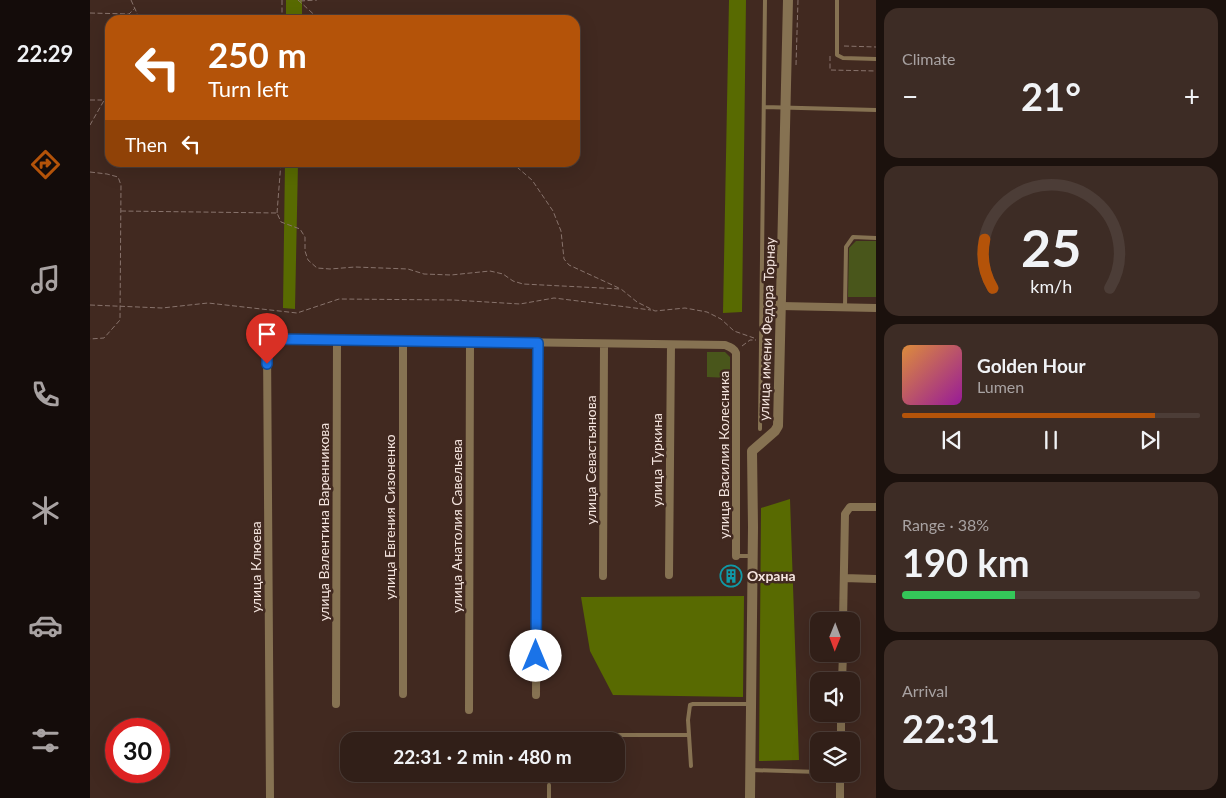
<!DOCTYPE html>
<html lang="en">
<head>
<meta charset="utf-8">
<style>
  :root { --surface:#311f18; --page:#3d2c25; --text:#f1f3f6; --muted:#a8a2a2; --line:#4c3d37; --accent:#b45309 }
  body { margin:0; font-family:Lato,sans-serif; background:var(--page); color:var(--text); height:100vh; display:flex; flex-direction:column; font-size:19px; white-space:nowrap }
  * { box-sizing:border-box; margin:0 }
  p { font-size:16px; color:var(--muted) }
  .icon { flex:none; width:28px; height:28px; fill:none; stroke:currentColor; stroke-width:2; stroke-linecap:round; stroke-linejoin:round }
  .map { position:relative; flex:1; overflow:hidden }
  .side { display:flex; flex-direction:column; gap:8px; padding:8px; background:#1b110d; width:350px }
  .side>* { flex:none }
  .banner { position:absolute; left:15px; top:15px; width:475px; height:152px; border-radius:15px; box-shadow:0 5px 20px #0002,0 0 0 1px var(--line); background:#b45309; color:#fff; overflow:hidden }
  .needle { width:32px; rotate:181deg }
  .fabs { position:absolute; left:720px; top:612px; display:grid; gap:10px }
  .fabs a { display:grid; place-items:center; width:50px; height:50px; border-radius:10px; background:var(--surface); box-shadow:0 5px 20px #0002,0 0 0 1px var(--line); font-size:25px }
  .speed { position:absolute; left:15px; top:718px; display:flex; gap:10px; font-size:25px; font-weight:700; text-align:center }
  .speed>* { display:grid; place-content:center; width:65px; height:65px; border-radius:50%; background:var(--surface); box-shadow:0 5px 20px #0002,0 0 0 1px var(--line); line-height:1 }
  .speed .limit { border:8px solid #d22; background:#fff; color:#111 }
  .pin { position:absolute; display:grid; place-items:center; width:42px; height:42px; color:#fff; margin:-51px -21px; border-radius:50% 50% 50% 0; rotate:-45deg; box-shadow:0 0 5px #0007 }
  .pin .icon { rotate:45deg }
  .me { position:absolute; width:55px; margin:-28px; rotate:0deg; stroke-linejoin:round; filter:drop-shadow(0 0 4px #0008) }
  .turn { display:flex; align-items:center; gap:18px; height:105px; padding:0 20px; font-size:22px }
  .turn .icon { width:65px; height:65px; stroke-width:2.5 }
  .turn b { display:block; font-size:35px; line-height:42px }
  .then { display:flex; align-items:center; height:48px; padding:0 20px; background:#0003; gap:10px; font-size:19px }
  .big { font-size:38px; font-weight:700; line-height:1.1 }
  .side .tile { flex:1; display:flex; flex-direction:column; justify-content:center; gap:8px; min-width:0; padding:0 18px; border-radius:15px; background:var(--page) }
  .side .dial { align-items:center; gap:0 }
  .dial svg { height:130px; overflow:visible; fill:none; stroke:var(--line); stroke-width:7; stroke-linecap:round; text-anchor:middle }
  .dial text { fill:var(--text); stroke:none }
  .song { display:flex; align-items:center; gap:15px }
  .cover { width:60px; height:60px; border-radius:8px; background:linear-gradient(135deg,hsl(30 70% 55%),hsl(300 70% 35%)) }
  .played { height:5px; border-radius:2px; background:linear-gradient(90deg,var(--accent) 85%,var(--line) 85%) }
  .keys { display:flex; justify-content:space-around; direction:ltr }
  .heat { display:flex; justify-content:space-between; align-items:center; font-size:28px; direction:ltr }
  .charge { height:8px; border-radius:4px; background:linear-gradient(90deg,#34c759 38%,var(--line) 0) }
  .trip { position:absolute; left:250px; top:732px; width:285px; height:50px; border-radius:15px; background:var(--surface); box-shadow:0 5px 20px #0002,0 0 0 1px var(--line); font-weight:700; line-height:50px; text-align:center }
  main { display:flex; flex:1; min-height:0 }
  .tabs { display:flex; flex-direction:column; width:90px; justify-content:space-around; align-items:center; background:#140c0a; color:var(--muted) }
  .tabs .icon { width:35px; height:35px }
  .tabs .active { color:var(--accent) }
  .tabs b { font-size:22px; color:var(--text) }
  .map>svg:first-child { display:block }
  .green { fill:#49561b }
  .forest { fill:#586a01 }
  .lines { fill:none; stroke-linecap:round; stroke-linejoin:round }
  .path { stroke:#88736c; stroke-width:1; stroke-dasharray:5 2.5; stroke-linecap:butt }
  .service { stroke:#867252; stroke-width:4 }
  .minor { stroke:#867252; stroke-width:8 }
  .tertiary { stroke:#867252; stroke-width:10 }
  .route-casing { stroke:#114b97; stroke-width:12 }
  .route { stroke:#1a73e8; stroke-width:9 }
  .labels { text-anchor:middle; stroke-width:5; stroke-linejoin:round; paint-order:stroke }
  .street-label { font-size:14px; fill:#f4e4de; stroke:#412920 }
  .poi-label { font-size:14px; font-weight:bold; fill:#f4e4de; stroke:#412920; text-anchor:start }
</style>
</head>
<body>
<main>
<nav class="tabs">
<b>22:29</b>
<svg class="icon active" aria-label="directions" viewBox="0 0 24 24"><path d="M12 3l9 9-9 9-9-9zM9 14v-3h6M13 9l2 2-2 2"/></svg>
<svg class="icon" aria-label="music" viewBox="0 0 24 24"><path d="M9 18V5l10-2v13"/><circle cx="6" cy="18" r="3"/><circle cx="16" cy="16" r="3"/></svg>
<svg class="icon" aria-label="phone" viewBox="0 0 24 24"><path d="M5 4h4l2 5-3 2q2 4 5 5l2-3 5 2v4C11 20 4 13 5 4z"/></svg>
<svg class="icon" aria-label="climate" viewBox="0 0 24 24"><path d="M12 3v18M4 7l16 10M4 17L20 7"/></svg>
<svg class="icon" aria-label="car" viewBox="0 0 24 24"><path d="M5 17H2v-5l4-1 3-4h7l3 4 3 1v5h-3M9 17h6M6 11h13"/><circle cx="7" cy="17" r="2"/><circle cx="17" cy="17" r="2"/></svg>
<svg class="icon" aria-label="filters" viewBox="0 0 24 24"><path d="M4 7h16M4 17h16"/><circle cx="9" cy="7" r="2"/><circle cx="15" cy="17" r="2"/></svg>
</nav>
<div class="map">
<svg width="786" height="798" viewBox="0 0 786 798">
  <rect width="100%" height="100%" fill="#412920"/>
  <path class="green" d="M 766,241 L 786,241 L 786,297 L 758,297 L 759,248 Z
    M 617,352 L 635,352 L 640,357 L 640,378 L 617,377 Z"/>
  <path class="forest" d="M 196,0 L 212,0 L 212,20 L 196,20 Z
    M 639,0 L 656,0 L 652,312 L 633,313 Z
    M 195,163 L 208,163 L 205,309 L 193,308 Z
    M 700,499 L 709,760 L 669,761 L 671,508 Z
    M 654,596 L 653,697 L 523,695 L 500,651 L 491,597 Z"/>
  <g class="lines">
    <path class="path" d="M 41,0 L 50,20
      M 208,0 L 230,20
      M 210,1 L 227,0
      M 0,13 L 39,14 L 45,8
      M 192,20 L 192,0
      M 754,46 L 786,47
      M 740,56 L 740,70 L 786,71
      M 706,65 L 708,0
      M 0,100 L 12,100
      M 0,125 L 20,90
      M 421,162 L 442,180 L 463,211 L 471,231 L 474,259 L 479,265 L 531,289
      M 0,172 L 17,174 L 28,177 L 31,185 L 30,320 L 14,338 L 0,339
      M 31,211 L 187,213 L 191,222 L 210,229 L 215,237 L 215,251 L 218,260 L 227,268 L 240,269 L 265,267 L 318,269 L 334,274 L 361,275 L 400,271 L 413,274 L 423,281 L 433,284 L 531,289 L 547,302 L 565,311 L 595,308 L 617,312 L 631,319 L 644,331 L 664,338
      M 187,213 L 191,162
      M 0,305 L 72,308 L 118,303 L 207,313 L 249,299 L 363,300 L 430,304 L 464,298 L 561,310
      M 652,346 L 660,340 L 666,340"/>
    <path class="service" d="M 747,0 L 747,55 L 753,58 L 786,59
      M 674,107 L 786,110
      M 672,306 L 689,306
      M 755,307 L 756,247 L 763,237 L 786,238
      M 670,429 L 675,0
      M 646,556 L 661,556
      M 599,735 L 601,766
      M 504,741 L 512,735
      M 512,741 L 512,735 L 599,735 L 598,720 L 600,705 L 603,704 L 661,704
      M 661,770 L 729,772
      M 459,798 L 459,785"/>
    <path class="minor" d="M 691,306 L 786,308
      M 579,575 L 581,345
      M 513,576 L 514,344
      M 754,578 L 786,579
      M 753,621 L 755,514 L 760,507 L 786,507
      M 752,681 L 753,654
      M 313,694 L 313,341
      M 446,695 L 448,343
      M 246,704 L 247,340
      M 379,710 L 380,342
      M 751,741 L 751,714
      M 750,774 L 750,798
      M 180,798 L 177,345 L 185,339 L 635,345 C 640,347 644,348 646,353 L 646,556"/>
    <path class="tertiary" d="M 660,798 L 663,527 L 662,451 L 685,431 L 688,426 L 698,0"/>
  </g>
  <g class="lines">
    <g class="route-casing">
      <path id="route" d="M 177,364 L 177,345 L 185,339 L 448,343 L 446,656"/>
    </g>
    <use href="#route" class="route"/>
  </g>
  <defs>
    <g id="building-ring" transform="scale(1.125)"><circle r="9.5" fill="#412920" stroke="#0f9aa8" stroke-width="1.5"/><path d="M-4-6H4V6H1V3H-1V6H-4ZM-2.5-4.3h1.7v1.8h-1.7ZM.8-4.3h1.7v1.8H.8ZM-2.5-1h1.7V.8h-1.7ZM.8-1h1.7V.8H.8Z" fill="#0f9aa8"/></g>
  </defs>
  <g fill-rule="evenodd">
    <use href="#building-ring" x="641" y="576"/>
  </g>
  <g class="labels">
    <g class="street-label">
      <text transform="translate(677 329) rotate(-88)" y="5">улица имени Федора Торнау</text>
      <text transform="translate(634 455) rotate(-90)" y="5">улица Василия Колесника</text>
      <text transform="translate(501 460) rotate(-90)" y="5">улица Севастьянова</text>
      <text transform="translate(567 460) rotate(-90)" y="5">улица Туркина</text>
      <text transform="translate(300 517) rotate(-90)" y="5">улица Евгения Сизоненко</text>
      <text transform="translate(234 522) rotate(-90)" y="5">улица Валентина Варенникова</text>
      <text transform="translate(367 526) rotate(-90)" y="5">улица Анатолия Савельева</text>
      <text transform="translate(166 567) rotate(-90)" y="5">улица Клюева</text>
    </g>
    <g class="poi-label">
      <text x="657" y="581">Охрана</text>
    </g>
  </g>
</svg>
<div class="fabs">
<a><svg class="needle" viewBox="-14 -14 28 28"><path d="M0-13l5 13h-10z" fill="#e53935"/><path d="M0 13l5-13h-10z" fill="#a8a2a2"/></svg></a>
<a><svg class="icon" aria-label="sound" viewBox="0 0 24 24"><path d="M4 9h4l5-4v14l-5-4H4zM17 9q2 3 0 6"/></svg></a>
<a><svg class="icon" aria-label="layers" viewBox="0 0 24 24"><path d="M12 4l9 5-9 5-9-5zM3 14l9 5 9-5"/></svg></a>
</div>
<div class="speed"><div class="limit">30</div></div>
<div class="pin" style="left:177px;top:364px;background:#d93025"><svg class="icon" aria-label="arrive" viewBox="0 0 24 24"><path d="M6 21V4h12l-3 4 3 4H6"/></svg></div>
<svg class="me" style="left:446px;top:656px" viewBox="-20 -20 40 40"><circle r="19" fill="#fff"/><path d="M0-13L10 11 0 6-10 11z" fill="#1a73e8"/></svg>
<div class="trip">22:31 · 2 min · 480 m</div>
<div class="banner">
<div class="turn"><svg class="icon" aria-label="left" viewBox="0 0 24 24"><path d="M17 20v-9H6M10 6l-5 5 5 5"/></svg><div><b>250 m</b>Turn left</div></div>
<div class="then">Then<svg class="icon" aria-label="left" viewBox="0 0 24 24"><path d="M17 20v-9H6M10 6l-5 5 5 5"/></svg></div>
</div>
</div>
<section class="side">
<div class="tile"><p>Climate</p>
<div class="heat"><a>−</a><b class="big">21°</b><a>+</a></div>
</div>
<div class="tile dial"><svg viewBox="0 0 100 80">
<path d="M14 69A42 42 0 1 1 86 69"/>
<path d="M14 69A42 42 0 0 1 9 39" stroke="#b45309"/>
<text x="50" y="56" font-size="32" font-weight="700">25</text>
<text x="50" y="72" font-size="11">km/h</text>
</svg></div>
<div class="tile">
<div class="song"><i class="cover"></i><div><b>Golden Hour</b><p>Lumen</p></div></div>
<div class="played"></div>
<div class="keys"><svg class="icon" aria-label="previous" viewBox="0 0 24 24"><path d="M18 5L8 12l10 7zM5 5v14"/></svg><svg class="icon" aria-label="pause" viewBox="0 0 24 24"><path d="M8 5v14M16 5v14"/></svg><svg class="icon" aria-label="next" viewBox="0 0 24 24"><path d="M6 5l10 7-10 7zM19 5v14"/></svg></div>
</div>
<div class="tile"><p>Range · 38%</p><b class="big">190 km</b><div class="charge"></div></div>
<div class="tile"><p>Arrival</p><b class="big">22:31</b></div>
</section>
</main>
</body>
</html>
